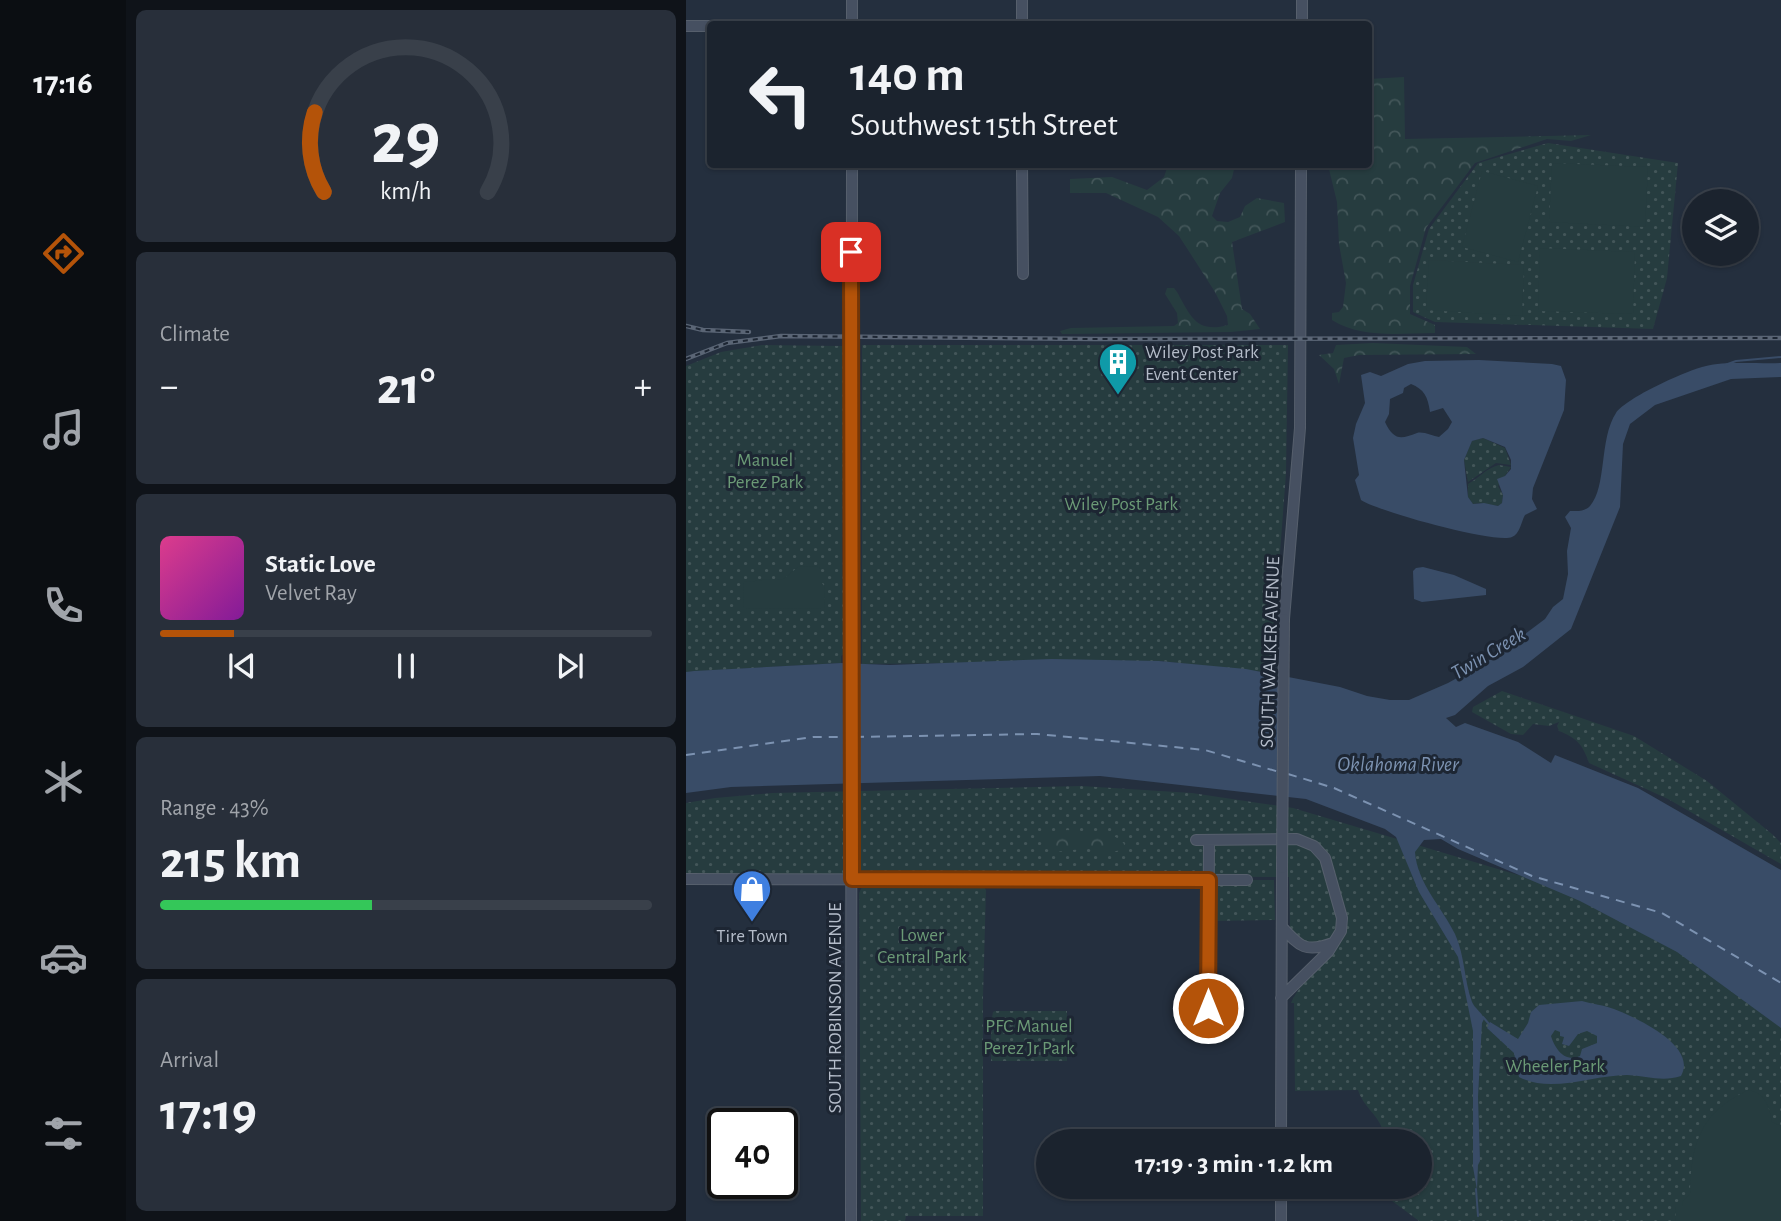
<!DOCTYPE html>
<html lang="en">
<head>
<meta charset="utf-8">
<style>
  :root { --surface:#1b232e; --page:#282f3a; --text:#f1f3f6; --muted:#a0a4aa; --line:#39404a; --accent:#b45309 }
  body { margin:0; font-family:"Alegreya Sans",sans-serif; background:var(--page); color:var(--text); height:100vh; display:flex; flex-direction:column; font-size:26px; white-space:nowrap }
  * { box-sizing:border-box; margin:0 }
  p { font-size:23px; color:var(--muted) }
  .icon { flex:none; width:38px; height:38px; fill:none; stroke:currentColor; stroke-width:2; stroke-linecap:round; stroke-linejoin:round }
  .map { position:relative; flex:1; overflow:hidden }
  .sheet { display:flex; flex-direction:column; gap:10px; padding:10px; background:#0f1319; width:560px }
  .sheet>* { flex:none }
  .guide { position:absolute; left:21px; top:21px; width:665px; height:147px; border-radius:7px; box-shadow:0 2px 5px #0004,0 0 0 2px var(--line); background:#1b232e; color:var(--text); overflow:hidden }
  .buttons { position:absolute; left:996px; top:189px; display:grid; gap:14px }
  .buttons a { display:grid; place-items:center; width:77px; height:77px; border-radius:50%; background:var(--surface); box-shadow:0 2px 5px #0004,0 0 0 2px var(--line); font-size:35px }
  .speed { position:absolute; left:21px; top:1108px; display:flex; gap:14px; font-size:35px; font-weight:700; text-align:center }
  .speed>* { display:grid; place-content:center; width:91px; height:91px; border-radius:50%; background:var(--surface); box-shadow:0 2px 5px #0004,0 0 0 2px var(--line); line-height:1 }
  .speed .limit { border:4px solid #111; border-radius:10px; background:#fff; color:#111 }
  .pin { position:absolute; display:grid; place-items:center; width:60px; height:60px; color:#fff; margin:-30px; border-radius:14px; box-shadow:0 4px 10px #0006 }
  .me { position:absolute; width:77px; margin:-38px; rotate:0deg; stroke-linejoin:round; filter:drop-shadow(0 0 5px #0008) }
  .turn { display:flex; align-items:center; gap:24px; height:147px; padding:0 28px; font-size:32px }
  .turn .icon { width:91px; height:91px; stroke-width:2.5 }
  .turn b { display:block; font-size:49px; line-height:60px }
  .big { font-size:52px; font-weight:700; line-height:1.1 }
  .sheet .card { flex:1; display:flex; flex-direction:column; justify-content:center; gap:10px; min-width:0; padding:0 24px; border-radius:10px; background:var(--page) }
  .sheet .dial { align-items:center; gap:0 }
  .dial svg { height:182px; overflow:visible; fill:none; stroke:var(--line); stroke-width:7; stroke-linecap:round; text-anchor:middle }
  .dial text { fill:var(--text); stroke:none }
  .song { display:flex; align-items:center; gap:21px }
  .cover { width:84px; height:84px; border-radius:10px; background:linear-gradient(135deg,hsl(330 70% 55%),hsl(290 70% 35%)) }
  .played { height:7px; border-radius:4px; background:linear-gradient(90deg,var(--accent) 15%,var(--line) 15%) }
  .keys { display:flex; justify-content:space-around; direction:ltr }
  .heat { display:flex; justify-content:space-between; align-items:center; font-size:38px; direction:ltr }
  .charge { height:10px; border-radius:5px; background:linear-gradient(90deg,#34c759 43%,var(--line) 0) }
  .trip { position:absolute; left:350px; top:1129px; width:396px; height:70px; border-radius:35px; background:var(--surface); box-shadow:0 2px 5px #0004,0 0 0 2px var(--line); font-weight:700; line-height:70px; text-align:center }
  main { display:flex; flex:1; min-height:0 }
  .tabs { display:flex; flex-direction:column; width:126px; justify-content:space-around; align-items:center; background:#0b0e12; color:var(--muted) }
  .tabs .icon { width:49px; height:49px }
  .tabs .current { color:var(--accent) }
  .tabs b { font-size:32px; color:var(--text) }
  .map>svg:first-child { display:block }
  .grass { fill:url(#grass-dots) }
  .forest { fill:url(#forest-crowns) }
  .garden { fill:#263c3f }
  .water { fill:#394c67; fill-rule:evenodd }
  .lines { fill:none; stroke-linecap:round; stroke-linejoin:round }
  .stream { stroke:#394c67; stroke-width:2 }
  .ferry { stroke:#7c92b1; stroke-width:2; stroke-dasharray:9 7; stroke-linecap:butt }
  .secondary-casing { stroke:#565f6c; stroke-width:12 }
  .secondary { stroke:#465061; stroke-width:10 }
  .rail-casing { stroke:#5a6575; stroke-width:4.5 }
  .rail { stroke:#1d2633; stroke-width:2; stroke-dasharray:5; stroke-linecap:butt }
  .secondary-bridge-casing { stroke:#565f6c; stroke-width:12; stroke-linecap:butt }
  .secondary-bridge { stroke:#465061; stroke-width:10 }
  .route-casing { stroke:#753606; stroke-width:18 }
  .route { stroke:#b45309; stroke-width:12 }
  .labels { text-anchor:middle; stroke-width:6; stroke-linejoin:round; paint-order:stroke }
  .poi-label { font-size:19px; fill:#b4bcc9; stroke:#1d2633; text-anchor:start }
  .park-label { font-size:19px; fill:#6b9a76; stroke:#1d2633 }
  .street-label { font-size:19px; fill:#b4bcc9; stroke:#1d2633 }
  .water-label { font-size:21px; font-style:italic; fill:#7c92b1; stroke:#1d2633 }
</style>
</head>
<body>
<main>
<nav class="tabs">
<b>17:16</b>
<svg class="icon current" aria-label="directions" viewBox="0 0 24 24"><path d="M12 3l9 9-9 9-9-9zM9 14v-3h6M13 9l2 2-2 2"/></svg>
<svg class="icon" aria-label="music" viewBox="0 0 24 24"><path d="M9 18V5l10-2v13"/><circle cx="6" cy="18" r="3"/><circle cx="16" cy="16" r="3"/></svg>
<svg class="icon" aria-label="phone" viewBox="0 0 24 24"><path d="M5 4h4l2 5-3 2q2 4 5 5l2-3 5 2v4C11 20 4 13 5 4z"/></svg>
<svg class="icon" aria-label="climate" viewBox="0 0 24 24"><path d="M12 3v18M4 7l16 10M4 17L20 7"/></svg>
<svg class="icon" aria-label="car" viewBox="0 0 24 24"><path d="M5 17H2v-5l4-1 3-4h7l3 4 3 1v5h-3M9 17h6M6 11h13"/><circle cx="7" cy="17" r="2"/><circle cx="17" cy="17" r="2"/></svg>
<svg class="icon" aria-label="filters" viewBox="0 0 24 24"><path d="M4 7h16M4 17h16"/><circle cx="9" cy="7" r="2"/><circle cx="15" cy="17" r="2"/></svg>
</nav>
<section class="sheet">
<div class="card dial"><svg viewBox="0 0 100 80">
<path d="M14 69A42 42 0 1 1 86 69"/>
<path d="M14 69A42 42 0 0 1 10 34" stroke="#b45309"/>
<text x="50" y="56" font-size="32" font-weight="700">29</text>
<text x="50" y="72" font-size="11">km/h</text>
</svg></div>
<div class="card"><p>Climate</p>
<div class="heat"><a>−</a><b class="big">21°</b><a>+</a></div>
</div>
<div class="card">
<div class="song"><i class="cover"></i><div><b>Static Love</b><p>Velvet Ray</p></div></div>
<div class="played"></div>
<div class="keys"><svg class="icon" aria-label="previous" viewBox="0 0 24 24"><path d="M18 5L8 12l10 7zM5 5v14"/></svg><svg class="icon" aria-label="pause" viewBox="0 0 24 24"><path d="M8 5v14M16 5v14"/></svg><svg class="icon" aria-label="next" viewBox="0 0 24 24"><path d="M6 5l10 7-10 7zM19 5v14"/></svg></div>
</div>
<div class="card"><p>Range · 43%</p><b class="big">215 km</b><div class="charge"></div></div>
<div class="card"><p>Arrival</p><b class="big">17:19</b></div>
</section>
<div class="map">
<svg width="1095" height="1221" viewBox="0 0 1095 1221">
  <defs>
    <pattern id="grass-dots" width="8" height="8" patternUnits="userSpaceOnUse" patternTransform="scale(1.75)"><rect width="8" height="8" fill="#263c3f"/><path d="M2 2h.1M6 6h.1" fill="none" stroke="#435659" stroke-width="1.8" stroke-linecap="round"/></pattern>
    <pattern id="forest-crowns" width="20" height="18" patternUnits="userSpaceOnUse" patternTransform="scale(1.75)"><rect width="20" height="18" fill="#263c3f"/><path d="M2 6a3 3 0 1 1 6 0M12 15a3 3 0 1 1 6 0" fill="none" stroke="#435659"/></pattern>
  </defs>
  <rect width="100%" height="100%" fill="#242f3e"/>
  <path class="grass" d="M 862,143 L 992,163 L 981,278 L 967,329 L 749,322 L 727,312 L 727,285 L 743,229 L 792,163 Z
    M 76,345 L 158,346 L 156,549 L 158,654 L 155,656 L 155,663 L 0,672 L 0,366 L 35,352 Z
    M 176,345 L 602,345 L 600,473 L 585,673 L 473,661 L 176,664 Z
    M 797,438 L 819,448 L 825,465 L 810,463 L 782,482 L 778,460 L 786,441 Z
    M 813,465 L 825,467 L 812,486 L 817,495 L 816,503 L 812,506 L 794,503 L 787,504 L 782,497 L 782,484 C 793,478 800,468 813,465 Z
    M 816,691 L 948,736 L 1021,781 L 1086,834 L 1095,843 L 1095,864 L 982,799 L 903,763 C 897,745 891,738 873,731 L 871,726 L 873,722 L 863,726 L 847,724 L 837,735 L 825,734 L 786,712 L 787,707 Z
    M 395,786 L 506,793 L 607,808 L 832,875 L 1095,875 L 1095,1221 L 733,1221 L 698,1195 L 698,1187 L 733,1186 L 733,1141 L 698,1141 C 699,1118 678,1110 672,1090 L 609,1091 L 608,1003 L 605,1003 C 616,976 658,951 660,927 C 662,911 654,893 650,878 L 640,878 C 646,898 658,922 645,940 L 620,945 L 604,929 L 603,877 L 0,875 L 0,803 L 29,798 L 86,793 Z
    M 533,880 L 588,880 L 589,920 L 526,921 L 527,889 L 534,884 Z
    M 178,883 L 295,883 L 300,890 L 297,997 L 297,1216 L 220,1216 L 219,1221 L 175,1221 L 173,893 Z
    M 309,1011 L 381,1011 L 381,1061 L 305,1061 L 305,1023 L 307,1012 Z"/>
  <path class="forest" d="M 718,77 L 719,139 L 905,135 L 885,141 L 861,139 L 789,163 L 740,228 L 724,286 L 724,314 L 749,325 L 749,333 C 714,333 676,339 646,320 L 646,313 L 653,312 L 657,307 L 660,283 L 653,244 L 651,202 L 642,165 L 682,164 L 683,79 Z
    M 482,165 L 549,165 L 546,178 L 534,193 L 526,216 L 531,221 L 542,222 L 554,217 L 559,206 L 571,198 L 598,203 L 599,222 L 546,242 L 556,309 L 564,314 L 574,329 L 545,332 L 376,334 L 374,331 L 385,328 L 488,326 L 492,323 L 491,313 L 479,294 L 481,288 L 488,288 L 491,292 C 504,315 510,334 542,325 L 541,316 L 529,292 L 504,253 L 493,236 L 472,217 L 420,193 L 384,193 L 384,179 L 426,177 L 461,190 L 478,177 Z
    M 687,343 L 781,347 L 790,354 L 673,355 L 658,358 L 653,384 L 648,369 L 633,355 L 647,353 L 650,345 Z
    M 382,830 C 400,836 426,828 438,844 L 437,850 L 416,853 L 410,849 L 396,849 L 368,852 L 359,848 L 358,837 L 360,833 Z"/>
  <path class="garden" d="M 866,163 L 962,167 L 959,227 L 863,222 Z
    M 796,171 L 852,186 L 832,262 L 776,247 Z
    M 854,248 L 949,252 L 947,314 L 852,311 Z
    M 743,260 L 838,265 L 836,316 L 740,310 Z
    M 112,567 L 130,566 L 135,569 L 135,582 L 139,587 L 138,609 L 58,608 L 57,582 C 69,582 87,577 96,580 Z
    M 1062,1090 C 1080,1093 1083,1107 1086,1122 L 1095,1126 L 1095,1221 L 990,1221 L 989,1207 L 996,1207 L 997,1201 L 1004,1194 C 1005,1143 1014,1113 1062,1090 Z"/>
  <path class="water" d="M 793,360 L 866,364 L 875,366 L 880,380 L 878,410 L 847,488 L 846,499 L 851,509 L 839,515 C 835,522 834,534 826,537 C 809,544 691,511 675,500 L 669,480 L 673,475 L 667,438 L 670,424 L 679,403 L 675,375 L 684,372 L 695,376 L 722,364 L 739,361 ZM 725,384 C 738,389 742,397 744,412 L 757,408 L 766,422 L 762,429 L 753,437 C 747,436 737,431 731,433 C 715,439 708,441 699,422 L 703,414 L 704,399 L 717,393 L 718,388 ZM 797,438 L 819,447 L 825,460 L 825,469 L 819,476 L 811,479 L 817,495 L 816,503 L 812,506 L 798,503 L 787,504 L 782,497 L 778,460 L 786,441 Z
    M 1095,363 L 1095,377 L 1045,379 L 969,405 L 944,424 L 937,444 L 934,507 L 885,629 L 837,667 L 802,686 L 769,715 L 760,718 L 770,727 L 779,723 L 832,742 L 865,763 L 869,755 L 952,788 L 1095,870 L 1095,1028 L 991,952 L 894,901 L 772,849 L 755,839 L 738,840 L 729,852 C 731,883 756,907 769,934 C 779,956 778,980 786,1002 C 789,1009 796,1012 798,1019 L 796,1023 L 792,1097 L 794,1161 L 792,1165 L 791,1190 L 787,1167 L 787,1031 L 772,957 L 733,892 L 710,837 L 699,829 L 620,799 L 414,776 L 45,787 L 0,793 L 0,672 L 8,671 L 155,663 L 204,665 L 366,659 L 473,661 L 560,669 L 654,687 L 681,696 L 704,700 L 723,700 L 762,683 L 807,658 L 859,619 L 867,607 L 877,599 L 882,574 L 881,551 L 885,528 L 879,517 L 884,511 C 892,511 898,512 904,506 C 921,487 913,439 930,413 C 940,398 1001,370 1020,366 C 1037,361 1075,364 1095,363 Z
    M 737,567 L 768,575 L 800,589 L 800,595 L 736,602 L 728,599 L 727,571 L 730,568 Z
    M 896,1001 C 906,1004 918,1005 928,1009 C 951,1018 1012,1046 995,1076 C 977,1082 960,1076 941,1075 C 907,1075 865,1094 833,1077 L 828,1053 L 801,1028 L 804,1022 L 832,1039 L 842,1023 L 845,1012 L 853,1005 ZM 869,1030 L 874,1032 L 874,1036 L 878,1037 L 876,1044 L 883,1046 L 892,1034 L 901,1031 L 911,1036 L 911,1043 L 896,1049 L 894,1056 C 879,1063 869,1049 865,1036 Z"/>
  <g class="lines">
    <path class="stream" d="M 1039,365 L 1050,361 L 1095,357
      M 797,1017 L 803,1024
      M 790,1189 L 792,1216"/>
    <path class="ferry" d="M 169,737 L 351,734 L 519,750 L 593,772
      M 0,755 L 127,737 L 160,737
      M 602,774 L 648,788 L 846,876 L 976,913 L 1095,983"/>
    <g class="secondary-casing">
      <path id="secondary" d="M 336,0 L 336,24
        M 166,24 L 166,0
        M 616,24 L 616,0
        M 0,26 L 24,26
        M 336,164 L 337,274
        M 598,619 L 614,428 L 615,164
        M 510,840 L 611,839 L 628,846 L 639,858 L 656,918 L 655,931 L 642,952 L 595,998
        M 0,879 L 561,880
        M 596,927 C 614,947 620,953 647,943
        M 522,1008 L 523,840
        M 595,1141 L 596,868
        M 595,1186 L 595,1221
        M 165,1221 L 166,164"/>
    </g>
    <use href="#secondary" class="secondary"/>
    <g class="rail-casing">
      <path id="rail" d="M 0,326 L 17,330 L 63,332
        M 0,359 L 41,343 L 95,336 L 409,339 L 1095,338"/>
    </g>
    <use href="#rail" class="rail"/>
    <g class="secondary-bridge-casing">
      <path id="secondary-bridge" d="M 596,868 L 598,619"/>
    </g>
    <use href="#secondary-bridge" class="secondary-bridge"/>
  </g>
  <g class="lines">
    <g class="route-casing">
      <path id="route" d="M 165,252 L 166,879 L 523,880 L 522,1008"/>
    </g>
    <use href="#route" class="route"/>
  </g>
  <defs>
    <g id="building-pin" transform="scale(2.0125)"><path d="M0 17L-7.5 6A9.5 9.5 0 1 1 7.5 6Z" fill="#0f9aa8" stroke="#1d2633"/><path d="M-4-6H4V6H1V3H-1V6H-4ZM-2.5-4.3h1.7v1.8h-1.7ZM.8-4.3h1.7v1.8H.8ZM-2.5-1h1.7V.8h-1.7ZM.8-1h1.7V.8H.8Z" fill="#fff"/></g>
    <g id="shop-pin" transform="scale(2.0125)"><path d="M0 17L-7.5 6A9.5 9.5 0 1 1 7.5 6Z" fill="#3f7fe0" stroke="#1d2633"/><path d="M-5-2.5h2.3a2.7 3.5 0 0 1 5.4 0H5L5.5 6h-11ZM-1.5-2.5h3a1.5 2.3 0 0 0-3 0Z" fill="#fff"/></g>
  </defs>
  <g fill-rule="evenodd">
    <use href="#building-pin" x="432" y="362"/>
    <use href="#shop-pin" x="66" y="889"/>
  </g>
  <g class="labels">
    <g class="poi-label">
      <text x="459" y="358">Wiley Post Park<tspan x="459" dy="22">Event Center</tspan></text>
      <text x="66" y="942" text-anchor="middle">Tire Town</text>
    </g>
    <g class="park-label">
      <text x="79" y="466">Manuel<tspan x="79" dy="22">Perez Park</tspan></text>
      <text x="435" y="510">Wiley Post Park</text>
      <text x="236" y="941">Lower<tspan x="236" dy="22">Central Park</tspan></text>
      <text x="343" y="1032">PFC Manuel<tspan x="343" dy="22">Perez Jr Park</tspan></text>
      <text x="869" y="1072">Wheeler Park</text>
    </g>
    <g class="street-label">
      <text transform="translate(583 652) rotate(-88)" y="7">SOUTH WALKER AVENUE</text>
      <text transform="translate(148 1008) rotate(-90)" y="7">SOUTH ROBINSON AVENUE</text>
    </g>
    <g class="water-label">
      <text transform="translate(802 653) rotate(-31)" y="7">Twin Creek</text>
      <text x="712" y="771">Oklahoma River</text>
    </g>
  </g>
</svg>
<div class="buttons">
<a><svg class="icon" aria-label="layers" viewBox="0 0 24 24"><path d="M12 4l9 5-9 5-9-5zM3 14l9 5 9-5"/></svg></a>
</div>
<div class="speed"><div class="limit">40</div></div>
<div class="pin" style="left:165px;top:252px;background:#d93025"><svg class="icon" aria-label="arrive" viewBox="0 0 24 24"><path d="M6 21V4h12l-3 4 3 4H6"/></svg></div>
<svg class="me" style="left:522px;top:1008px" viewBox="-20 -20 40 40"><circle r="17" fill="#b45309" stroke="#fff" stroke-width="3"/><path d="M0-11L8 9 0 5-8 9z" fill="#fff"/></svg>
<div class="trip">17:19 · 3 min · 1.2 km</div>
<div class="guide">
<div class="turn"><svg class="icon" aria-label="left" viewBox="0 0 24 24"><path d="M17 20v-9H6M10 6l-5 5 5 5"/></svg><div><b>140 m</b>Southwest 15th Street</div></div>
</div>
</div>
</main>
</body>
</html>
